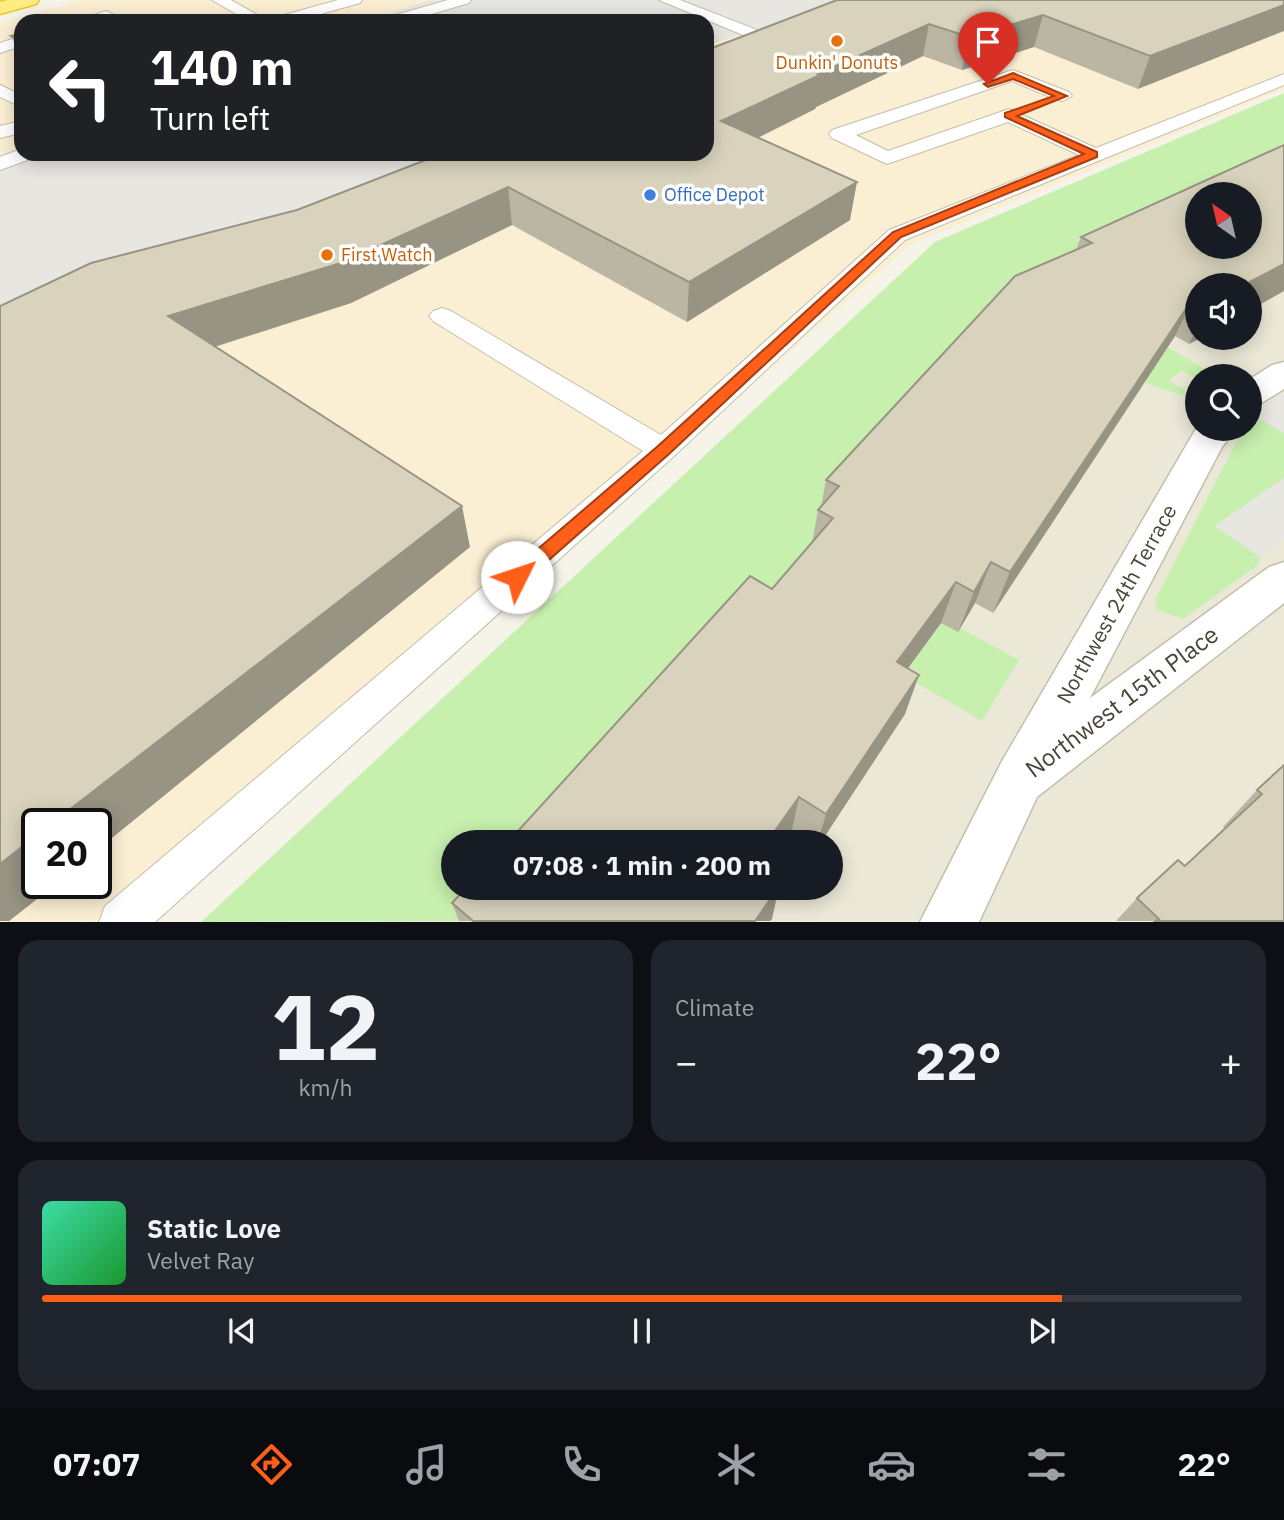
<!DOCTYPE html>
<html lang="en">
<head>
<meta charset="utf-8">
<style>
  :root { --surface:#171b24; --page:#20242c; --text:#f1f3f6; --muted:#9ea1a6; --line:#363941; --accent:#ff5f18 }
  body { margin:0; font-family:"IBM Plex Sans",sans-serif; background:var(--page); color:var(--text); height:100vh; display:flex; flex-direction:column; font-size:26px; white-space:nowrap }
  * { box-sizing:border-box; margin:0 }
  p { font-size:23px; color:var(--muted) }
  .icon { flex:none; width:38px; height:38px; fill:none; stroke:currentColor; stroke-width:2; stroke-linecap:round; stroke-linejoin:round }
  .map { position:relative; height:922px; overflow:hidden }
  .side { display:flex; flex-direction:column; gap:18px; padding:18px; background:#0d0f14; flex:1 }
  .side>* { flex:none }
  .guide { position:absolute; left:14px; top:14px; width:700px; height:147px; border-radius:21px; box-shadow:0 4px 18px #0003; background:#202124; color:#fff; overflow:hidden }
  .needle { width:46px; rotate:326deg }
  .fabs { position:absolute; left:1185px; top:182px; display:grid; gap:14px }
  .fabs a { display:grid; place-items:center; width:77px; height:77px; border-radius:50%; background:var(--surface); box-shadow:0 4px 18px #0003; font-size:35px }
  .speed { position:absolute; left:21px; top:808px; display:flex; gap:14px; font-size:35px; font-weight:700; text-align:center }
  .speed>* { display:grid; place-content:center; width:91px; height:91px; border-radius:50%; background:var(--surface); box-shadow:0 4px 18px #0003; line-height:1 }
  .speed .limit { border:4px solid #111; border-radius:10px; background:#fff; color:#111 }
  .pin { position:absolute; display:grid; place-items:center; width:60px; height:60px; color:#fff; margin:-72px -30px; border-radius:50% 50% 50% 0; rotate:-45deg; box-shadow:0 0 7px #0007 }
  .pin .icon { rotate:45deg }
  .me { position:absolute; width:77px; margin:-38px; rotate:49deg; stroke-linejoin:round; filter:drop-shadow(0 0 5px #0008) }
  .turn { display:flex; align-items:center; gap:24px; height:147px; padding:0 21px; font-size:32px }
  .turn .icon { width:91px; height:91px; stroke-width:2.5 }
  .turn b { display:block; font-size:49px; line-height:60px }
  .big { font-size:52px; font-weight:800; line-height:1.1 }
  .side .widget { flex:1; display:flex; flex-direction:column; justify-content:center; gap:10px; min-width:0; padding:0 24px; border-radius:21px; background:var(--page) }
  .side .dial { align-items:center; gap:0 }
  .dial b { font-size:91px; line-height:1 }
  .song { display:flex; align-items:center; gap:21px }
  .cover { width:84px; height:84px; border-radius:10px; background:linear-gradient(135deg,hsl(160 70% 55%),hsl(130 70% 35%)) }
  .played { height:7px; border-radius:4px; background:linear-gradient(90deg,var(--accent) 85%,var(--line) 85%) }
  .keys { display:flex; justify-content:space-around; direction:ltr }
  .heat { display:flex; justify-content:space-between; align-items:center; font-size:38px; direction:ltr }
  .side .tiles { flex:1; display:grid; gap:18px; grid-template-columns:1fr 1fr }
  .widget:last-child { grid-column:span 2 }
  .trip { position:absolute; left:441px; top:830px; width:402px; height:70px; border-radius:35px; background:var(--surface); box-shadow:0 4px 18px #0003; font-weight:800; line-height:70px; text-align:center }
  .dock { display:flex; height:112px; justify-content:space-around; align-items:center; background:#090b0e; color:var(--muted) }
  .dock .icon { width:49px; height:49px }
  .dock .selected { color:var(--accent) }
  .dock b { font-size:32px; color:var(--text) }
  .map>svg:first-child { display:block }
  .residential { fill:#ebe8d7; fill-rule:evenodd }
  .commercial { fill:#faefd3; fill-rule:evenodd }
  .green { fill:#c7efae }
  .parking { fill:#e7e6e1 }
  .lines { fill:none; stroke-linecap:round; stroke-linejoin:round }
  .service-casing { stroke:#c3bfab; stroke-width:2 }
  .minor-casing { stroke:#c3bfab; stroke-width:3 }
  .trunk-casing { stroke:#efc62a; stroke-width:3 }
  .service { fill:#fff; fill-rule:evenodd }
  .minor { fill:#fff; fill-rule:evenodd }
  .trunk { fill:#ffec83; fill-rule:evenodd }
  .wall { fill:#bbb5a3 }
  .shaded-wall { fill:#989484 }
  .building { fill:#d9d3bd; stroke:#989484; stroke-width:2; fill-rule:evenodd }
  .route { fill:#ff5f18; stroke:#a63e10; stroke-width:2 }
  .food-dot { fill:#e8710a; stroke:#fff; stroke-width:2.5 }
  .shop-dot { fill:#3f7fe0; stroke:#fff; stroke-width:2.5 }
  .labels { text-anchor:middle; stroke-width:7; stroke-linejoin:round; paint-order:stroke }
  .far-food-label { font-size:18px; fill:#c56008; stroke:#fff }
  .far-shop-label { font-size:18px; fill:#366cbe; stroke:#fff; text-anchor:start }
  .street-label { font-size:21px; fill:#4b4636; stroke:#fff }
  .near-street-label { font-size:24px; fill:#4b4636; stroke:#fff }
</style>
</head>
<body>
<div class="map">
<svg width="1284" height="922" viewBox="0 0 1284 922">
  <rect width="100%" height="100%" fill="#f6f4e9"/>
  <path class="residential" d="M 1284,144 L 1284,921 L 378,922 L 453,842 L 453,887 L 831,887 L 831,842 L 454,842 L 1011,268 ZM 1197,194 L 1250,194 L 1250,247 L 1197,247 ZM 1197,285 L 1250,285 L 1250,338 L 1197,338 ZM 1197,376 L 1250,376 L 1250,429 L 1197,429 Z"/>
  <path class="commercial" d="M 81,0 L 1284,0 L 1284,89 L 910,245 L 151,921 L 0,922 L 0,23 ZM 21,21 L 707,21 L 707,154 L 21,154 ZM 37,824 L 96,824 L 96,884 L 37,884 Z"/>
  <path class="green" d="M 1284,93 L 1284,182 L 1197,194 L 1164,345 L 1210,372 L 1197,376 L 1197,379 L 1181,371 L 1168,381 L 1186,390 L 1183,396 L 1131,378 L 1008,326 L 958,632 L 960,628 L 1019,660 L 982,721 L 903,675 L 547,842 L 453,842 L 453,887 L 507,887 L 477,921 L 201,922 L 935,242 Z
    M 1252,414 L 1284,433 L 1284,478 L 1215,526 L 1260,557 L 1258,565 L 1183,619 L 1157,610 L 1155,600 L 1243,429 L 1250,429 Z"/>
  <path class="parking" d="M 430,0 L 858,0 L 707,45 L 707,21 L 365,21 Z
    M 21,147 L 21,154 L 445,154 L 0,346 L 0,155 Z
    M 1284,393 L 1284,433 L 1252,414 Z
    M 1284,478 L 1284,539 L 1260,557 L 1215,526 Z"/>
  <g class="lines">
    <g class="service-casing">
      <path id="service" d="M 212,0 L 231,0 L 268,21 L 248,21 Z
        M 338,0 L 362,0 L 360,3 L 296,21 L 271,21 L 273,18 Z
        M 448,0 L 471,0 L 469,3 L 408,21 L 383,21 L 385,18 Z
        M 659,0 L 680,0 L 767,34 L 769,37 L 767,40 L 755,40 Z
        M 106,11 L 126,21 L 83,21 L 85,18 Z
        M 21,36 L 21,46 L 0,53 L 0,43 Z
        M 1013,70 L 1069,92 L 1072,96 L 1063,101 L 1057,100 L 1012,81 L 856,135 L 888,151 L 1009,109 L 1096,148 L 1284,74 L 1284,85 L 905,240 L 673,457 L 155,922 L 99,922 L 105,906 L 643,451 L 433,321 L 429,316 L 433,311 L 442,308 L 451,311 L 661,435 L 889,230 L 1079,155 L 1008,122 L 887,164 L 832,138 L 829,134 L 832,130 Z
        M 0,85 L 21,95 L 21,107 L 0,97 Z
        M 21,121 L 21,133 L 0,138 L 0,126 Z
        M 21,149 L 21,154 L 36,154 L 33,158 L 0,170 L 0,157 Z"/>
    </g>
    <g class="minor-casing">
      <path id="minor" d="M 1284,362 L 1284,389 L 1263,402 L 1250,405 L 1250,379 L 1272,365 Z
        M 1197,427 L 1236,429 L 1222,447 L 1090,698 L 1269,567 L 1284,562 L 1284,603 L 1037,797 L 979,922 L 920,922 L 1001,763 Z"/>
    </g>
    <g class="trunk-casing">
      <path id="trunk" d="M 7,0 L 39,0 L 36,4 L 0,14 L 0,2 Z"/>
    </g>
    <use href="#service" class="service"/>
    <use href="#minor" class="minor"/>
    <use href="#trunk" class="trunk"/>
  </g>
  <path class="wall" d="M 837,0 L 1284,0 L 1138,89 L 1034,47 L 962,70 L 923,56 L 816,107 L 815,109 L 758,138 L 850,220 L 687,322 L 512,225 L 351,303 L 215,347 L 470,547 L 37,884 L 56,884 L 9,921 L 0,306 L 297,210 Z
    M 21,33 L 21,57 L 11,36 Z
    M 1284,145 L 1284,291 L 1250,310 L 1250,285 L 1197,285 L 1197,338 L 1189,344 L 1175,336 L 993,613 L 975,603 L 958,632 L 941,623 L 908,668 L 905,714 L 821,842 L 803,842 L 791,834 L 785,842 L 508,842 L 772,589 L 812,543 L 818,510 L 821,507 L 826,480 L 1076,250 L 1081,237 Z
    M 1284,765 L 1284,921 L 1116,921 L 1137,898 L 1185,866 L 1225,829 L 1223,827 L 1257,790 Z
    M 452,903 L 772,919 L 770,921 L 459,921 Z"/>
  <path class="shaded-wall" d="M 1284,5 L 1284,31 L 1138,89 L 1150,56 Z
    M 1043,15 L 1034,47 L 962,70 L 969,37 Z
    M 929,24 L 923,56 L 816,107 L 815,109 L 719,157 L 721,121 L 818,74 Z
    M 857,182 L 850,220 L 687,322 L 689,282 Z
    M 508,187 L 512,225 L 351,303 L 185,356 L 168,316 Z
    M 1284,264 L 1284,291 L 1250,310 L 1250,285 L 1244,285 Z
    M 1194,297 L 1175,336 L 993,613 L 1010,572 Z
    M 1197,329 L 1197,338 L 1201,338 L 1189,344 Z
    M 462,506 L 470,547 L 96,851 L 96,824 L 51,824 Z
    M 991,562 L 975,603 L 958,632 L 974,592 Z
    M 956,582 L 941,623 L 884,701 L 897,662 Z
    M 919,675 L 905,714 L 821,842 L 818,842 L 826,814 Z
    M 799,797 L 791,834 L 785,842 L 767,842 Z
    M 37,835 L 37,884 L 56,884 L 9,921 L 0,921 L 0,864 Z
    M 779,887 L 772,919 L 770,921 L 755,921 Z"/>
  <path class="building" d="M 837,0 L 1284,0 L 1284,5 L 1150,56 L 1043,15 L 969,37 L 929,24 L 818,74 L 820,75 L 721,121 L 857,182 L 689,282 L 508,187 L 341,263 L 168,316 L 462,506 L 51,824 L 37,824 L 37,835 L 0,864 L 0,306 L 91,263 L 297,210 L 441,154 L 707,154 L 707,50 Z
    M 78,16 L 90,21 L 62,21 Z
    M 21,33 L 21,41 L 11,36 Z
    M 1284,145 L 1284,264 L 1244,285 L 1197,285 L 1197,298 L 1194,297 L 1010,572 L 991,562 L 974,592 L 956,582 L 897,662 L 919,675 L 826,814 L 799,797 L 767,842 L 508,842 L 750,576 L 772,589 L 833,518 L 818,510 L 839,486 L 826,480 L 1015,276 L 1092,243 L 1081,237 ZM 1197,194 L 1250,194 L 1250,247 L 1197,247 Z
    M 1284,765 L 1284,921 L 1156,921 L 1159,919 L 1137,898 L 1178,860 L 1185,866 L 1262,794 L 1257,790 Z
    M 467,887 L 779,887 L 755,921 L 473,921 L 452,903 Z"/>
  <path class="route" d="M 1013,73 L 1067,96 L 1017,116 L 1097,152 L 1097,157 L 901,237 L 669,454 L 524,582 L 511,582 L 508,577 L 511,572 L 658,446 L 893,232 L 1084,154 L 1005,117 L 1005,113 L 1054,96 L 1013,79 L 988,87 L 984,84 Z"/>
  <g class="food-dot">
    <circle cx="837" cy="41" r="7"/>
    <circle cx="327" cy="255" r="7"/>
  </g>
  <circle class="shop-dot" cx="650" cy="195" r="7"/>
  <g class="labels">
    <g class="far-food-label">
      <text x="837" y="69">Dunkin' Donuts</text>
      <text x="341" y="261" text-anchor="start">First Watch</text>
    </g>
    <g class="far-shop-label">
      <text x="664" y="201">Office Depot</text>
    </g>
    <g class="street-label">
      <text transform="translate(1117 604) rotate(-61)" y="7">Northwest 24th Terrace</text>
    </g>
    <g class="near-street-label">
      <text transform="translate(1122 702) rotate(-37)" y="8">Northwest 15th Place</text>
    </g>
  </g>
</svg>
<div class="fabs">
<a><svg class="needle" viewBox="-14 -14 28 28"><path d="M0-13l5 13h-10z" fill="#e53935"/><path d="M0 13l5-13h-10z" fill="#9ea1a6"/></svg></a>
<a><svg class="icon" aria-label="sound" viewBox="0 0 24 24"><path d="M4 9h4l5-4v14l-5-4H4zM17 9q2 3 0 6"/></svg></a>
<a><svg class="icon" aria-label="search" viewBox="0 0 24 24"><circle cx="10" cy="10" r="6"/><path d="M15 15l6 6"/></svg></a>
</div>
<div class="speed"><div class="limit">20</div></div>
<div class="pin" style="left:988px;top:84px;background:#d93025"><svg class="icon" aria-label="arrive" viewBox="0 0 24 24"><path d="M6 21V4h12l-3 4 3 4H6"/></svg></div>
<svg class="me" style="left:517px;top:577px" viewBox="-20 -20 40 40"><circle r="19" fill="#fff"/><path d="M0-13L10 11 0 6-10 11z" fill="#ff5f18"/></svg>
<div class="trip">07:08 · 1 min · 200 m</div>
<div class="guide">
<div class="turn"><svg class="icon" aria-label="left" viewBox="0 0 24 24"><path d="M17 20v-9H6M10 6l-5 5 5 5"/></svg><div><b>140 m</b>Turn left</div></div>
</div>
</div>
<section class="side">
<div class="tiles">
<div class="widget dial"><b>12</b><p>km/h</p></div>
<div class="widget"><p>Climate</p>
<div class="heat"><a>−</a><b class="big">22°</b><a>+</a></div>
</div>
<div class="widget">
<div class="song"><i class="cover"></i><div><b>Static Love</b><p>Velvet Ray</p></div></div>
<div class="played"></div>
<div class="keys"><svg class="icon" aria-label="previous" viewBox="0 0 24 24"><path d="M18 5L8 12l10 7zM5 5v14"/></svg><svg class="icon" aria-label="pause" viewBox="0 0 24 24"><path d="M8 5v14M16 5v14"/></svg><svg class="icon" aria-label="next" viewBox="0 0 24 24"><path d="M6 5l10 7-10 7zM19 5v14"/></svg></div>
</div>
</div>
</section>
<nav class="dock">
<b>07:07</b>
<svg class="icon selected" aria-label="directions" viewBox="0 0 24 24"><path d="M12 3l9 9-9 9-9-9zM9 14v-3h6M13 9l2 2-2 2"/></svg>
<svg class="icon" aria-label="music" viewBox="0 0 24 24"><path d="M9 18V5l10-2v13"/><circle cx="6" cy="18" r="3"/><circle cx="16" cy="16" r="3"/></svg>
<svg class="icon" aria-label="phone" viewBox="0 0 24 24"><path d="M5 4h4l2 5-3 2q2 4 5 5l2-3 5 2v4C11 20 4 13 5 4z"/></svg>
<svg class="icon" aria-label="climate" viewBox="0 0 24 24"><path d="M12 3v18M4 7l16 10M4 17L20 7"/></svg>
<svg class="icon" aria-label="car" viewBox="0 0 24 24"><path d="M5 17H2v-5l4-1 3-4h7l3 4 3 1v5h-3M9 17h6M6 11h13"/><circle cx="7" cy="17" r="2"/><circle cx="17" cy="17" r="2"/></svg>
<svg class="icon" aria-label="filters" viewBox="0 0 24 24"><path d="M4 7h16M4 17h16"/><circle cx="9" cy="7" r="2"/><circle cx="15" cy="17" r="2"/></svg>
<b>22°</b>
</nav>
</body>
</html>
